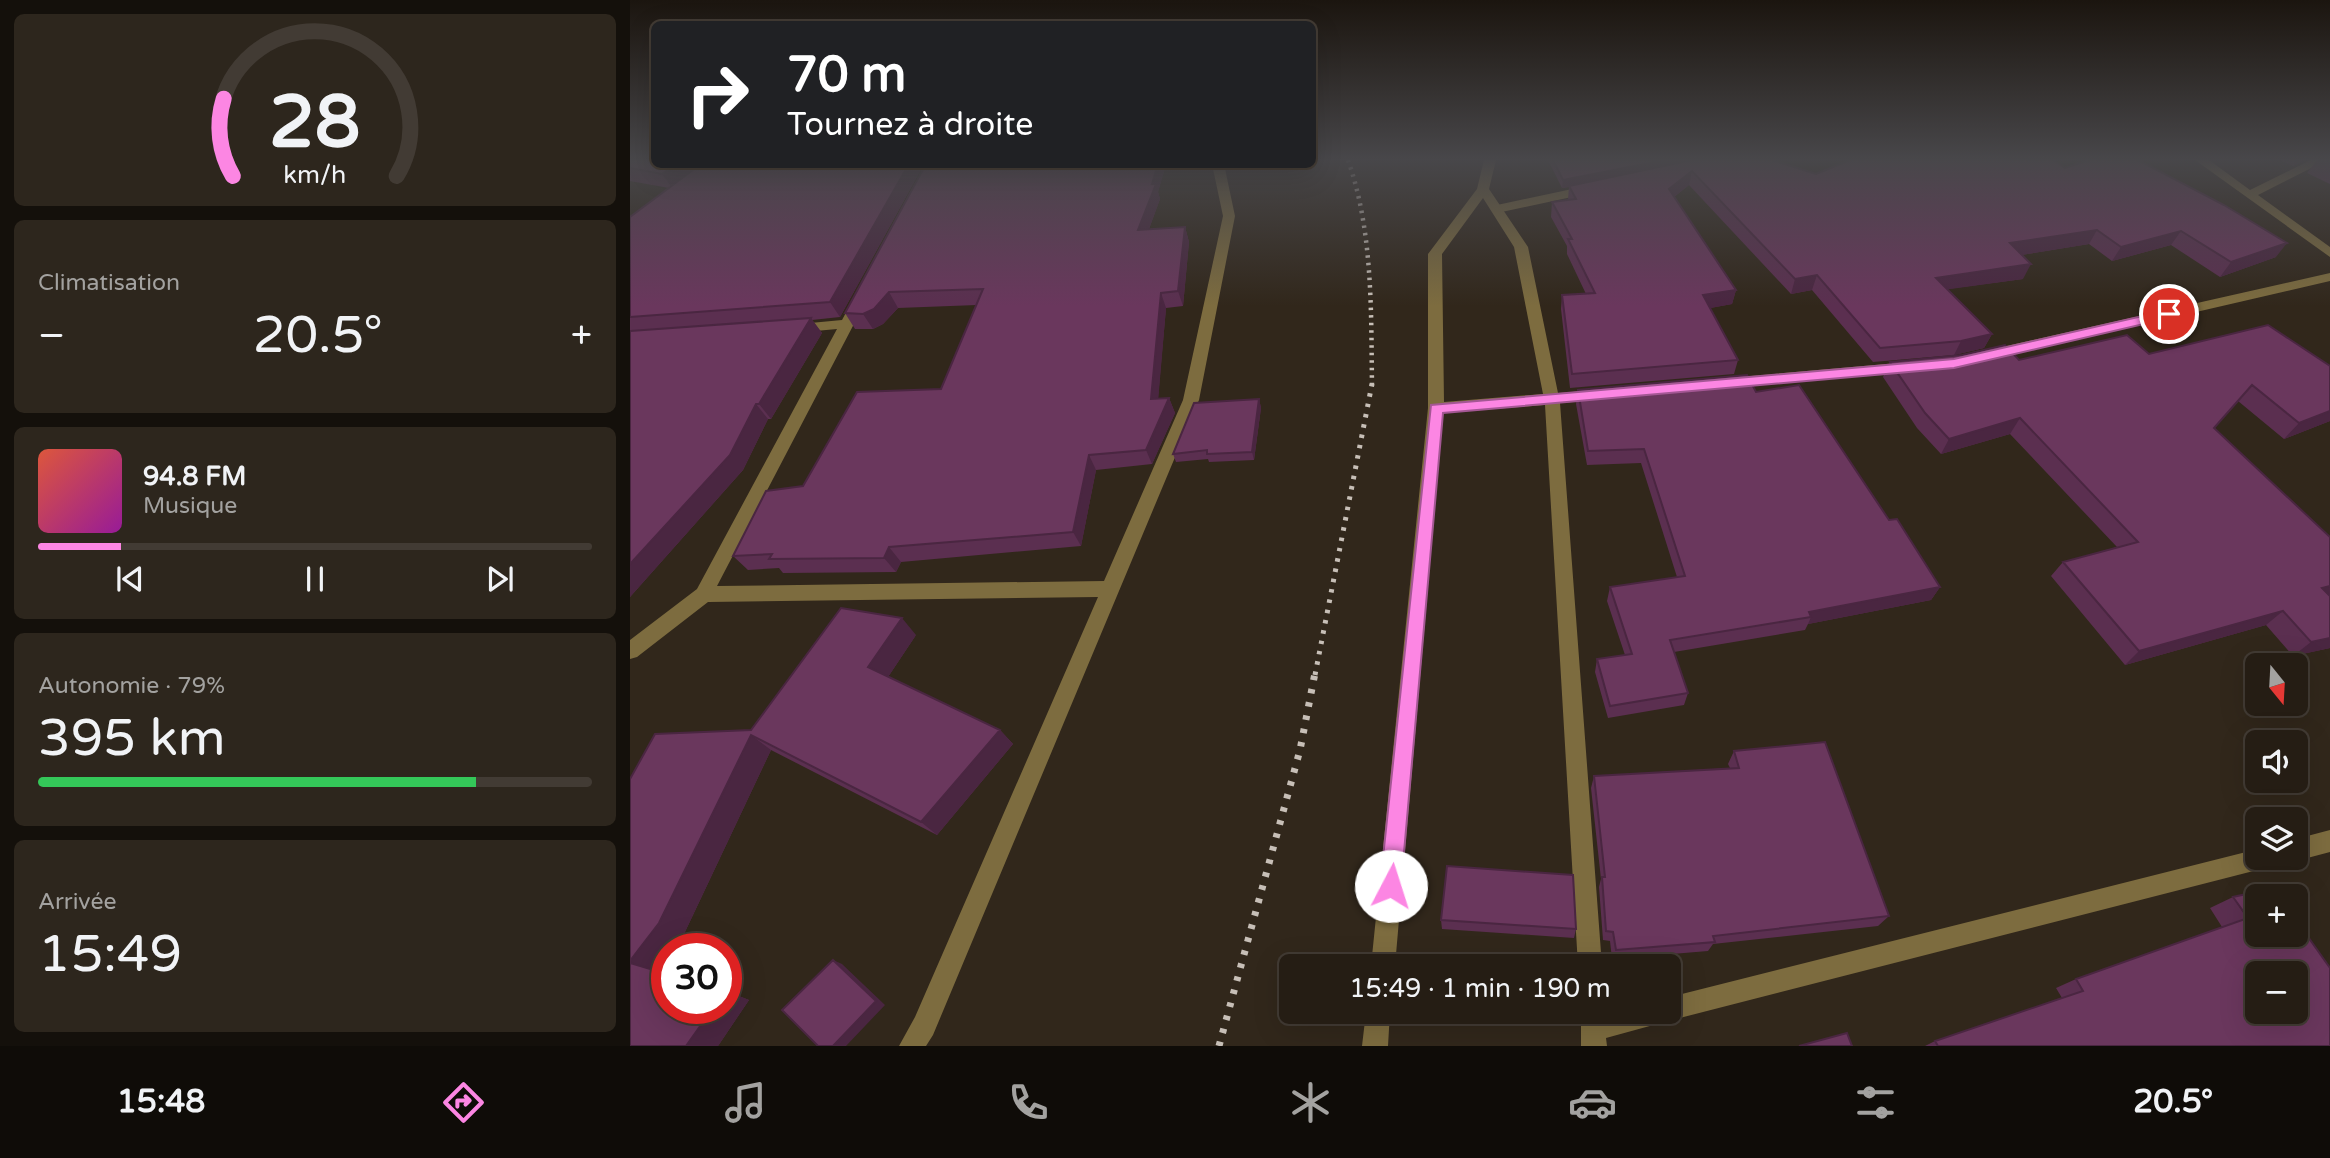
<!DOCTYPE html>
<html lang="fr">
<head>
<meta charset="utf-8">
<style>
  :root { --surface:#251d14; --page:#2d261d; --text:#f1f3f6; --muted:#a3a2a0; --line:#423b34; --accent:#fc86e3 }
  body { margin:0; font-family:"Varela Round",sans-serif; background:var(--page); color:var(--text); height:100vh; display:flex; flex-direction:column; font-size:26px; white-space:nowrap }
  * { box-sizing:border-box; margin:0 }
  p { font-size:23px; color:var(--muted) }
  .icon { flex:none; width:38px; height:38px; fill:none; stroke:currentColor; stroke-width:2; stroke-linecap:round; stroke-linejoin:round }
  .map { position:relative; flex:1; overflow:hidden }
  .details { display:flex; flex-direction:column; gap:14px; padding:14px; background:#14100b; width:630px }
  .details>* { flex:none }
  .banner { position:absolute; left:21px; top:21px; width:665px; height:147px; border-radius:10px; box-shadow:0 7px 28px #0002,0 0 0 2px var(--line); background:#202124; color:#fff; overflow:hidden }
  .needle { width:46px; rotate:162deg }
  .tools { position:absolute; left:1615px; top:653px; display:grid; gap:14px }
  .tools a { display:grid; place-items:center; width:63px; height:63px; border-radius:10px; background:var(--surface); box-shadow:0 7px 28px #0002,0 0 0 2px var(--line); font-size:35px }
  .speed { position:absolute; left:21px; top:933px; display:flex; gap:14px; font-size:35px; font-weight:700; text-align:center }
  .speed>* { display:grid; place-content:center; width:91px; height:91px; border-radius:50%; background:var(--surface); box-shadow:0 7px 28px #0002,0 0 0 2px var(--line); line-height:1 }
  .speed .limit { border:10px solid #d22; background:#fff; color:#111 }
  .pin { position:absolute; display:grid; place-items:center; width:60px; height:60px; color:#fff; margin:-30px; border:4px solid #fff; border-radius:50%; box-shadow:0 2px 7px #0007 }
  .me { position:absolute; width:77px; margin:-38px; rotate:5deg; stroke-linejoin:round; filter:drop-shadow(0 0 5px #0008) }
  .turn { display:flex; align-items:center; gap:24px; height:147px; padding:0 21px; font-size:32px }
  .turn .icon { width:91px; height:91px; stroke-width:2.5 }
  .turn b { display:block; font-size:49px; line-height:60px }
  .big { font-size:52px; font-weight:600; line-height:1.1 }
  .details .card { flex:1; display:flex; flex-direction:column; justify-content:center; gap:10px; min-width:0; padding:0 24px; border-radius:10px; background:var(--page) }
  .details .dial { align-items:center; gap:0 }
  .dial svg { height:182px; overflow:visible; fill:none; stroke:var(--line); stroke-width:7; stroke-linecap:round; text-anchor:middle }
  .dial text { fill:var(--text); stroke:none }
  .song { display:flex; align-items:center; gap:21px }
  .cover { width:84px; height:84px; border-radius:10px; background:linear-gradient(135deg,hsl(10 70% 55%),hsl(300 70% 35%)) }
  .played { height:7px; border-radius:4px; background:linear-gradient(90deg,var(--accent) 15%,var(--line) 15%) }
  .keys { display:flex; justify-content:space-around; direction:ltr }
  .heat { display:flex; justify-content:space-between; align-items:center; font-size:38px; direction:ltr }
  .charge { height:10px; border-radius:5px; background:linear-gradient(90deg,#34c759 79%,var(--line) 0) }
  .trip { position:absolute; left:649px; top:954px; width:402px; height:70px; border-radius:10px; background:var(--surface); box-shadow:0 7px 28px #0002,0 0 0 2px var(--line); font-weight:600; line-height:70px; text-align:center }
  .tab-bar { display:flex; height:112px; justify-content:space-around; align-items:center; background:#0f0c08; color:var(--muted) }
  .tab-bar .icon { width:49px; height:49px }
  .tab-bar .selected { color:var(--accent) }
  .tab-bar b { font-size:32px; color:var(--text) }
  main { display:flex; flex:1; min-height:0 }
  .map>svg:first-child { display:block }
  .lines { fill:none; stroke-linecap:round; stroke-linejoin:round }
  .lane { fill:#7d6c3f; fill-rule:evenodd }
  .street { fill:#7d6c3f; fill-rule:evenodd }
  .rail-far2 { stroke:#c7bfb7; stroke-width:4.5; stroke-dasharray:2.5 5; stroke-linecap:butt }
  .rail-far1 { stroke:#c7bfb7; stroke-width:5; stroke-dasharray:3.5 7; stroke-linecap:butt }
  .rail { stroke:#c7bfb7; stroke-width:7; stroke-dasharray:4.5 9; stroke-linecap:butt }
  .wall { fill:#5b2f50 }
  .shaded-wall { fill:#4a2641 }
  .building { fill:#6a375d; stroke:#4a2641; stroke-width:2; fill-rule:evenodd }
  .route { fill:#fc86e3; stroke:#a45794; stroke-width:2 }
</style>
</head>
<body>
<main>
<section class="details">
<div class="card dial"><svg viewBox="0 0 100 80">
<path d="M14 69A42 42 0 1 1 86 69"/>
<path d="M14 69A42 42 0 0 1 10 35" stroke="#fc86e3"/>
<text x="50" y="56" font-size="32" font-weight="700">28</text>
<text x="50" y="72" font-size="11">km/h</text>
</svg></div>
<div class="card"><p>Climatisation</p>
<div class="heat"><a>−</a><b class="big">20.5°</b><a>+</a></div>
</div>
<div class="card">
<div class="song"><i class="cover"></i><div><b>94.8 FM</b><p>Musique</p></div></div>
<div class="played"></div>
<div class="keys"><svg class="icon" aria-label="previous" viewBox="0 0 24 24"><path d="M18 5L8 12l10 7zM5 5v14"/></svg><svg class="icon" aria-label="pause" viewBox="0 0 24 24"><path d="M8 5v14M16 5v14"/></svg><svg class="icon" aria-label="next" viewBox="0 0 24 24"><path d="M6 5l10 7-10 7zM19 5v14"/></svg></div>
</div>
<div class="card"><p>Autonomie · 79%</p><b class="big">395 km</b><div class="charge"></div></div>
<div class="card"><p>Arrivée</p><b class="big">15:49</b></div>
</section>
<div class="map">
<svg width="1700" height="1046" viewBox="0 0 1700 1046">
  <rect width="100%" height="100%" fill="#31271b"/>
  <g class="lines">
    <path class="lane" d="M 961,185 L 967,189 L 965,192 L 867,213 L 861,209 L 867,205 Z"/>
    <path class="street" d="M 854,160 L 866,160 L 859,189 L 898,247 L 928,393 L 969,390 L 977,395 L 969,400 L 930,403 L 972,966 L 948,966 L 915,405 L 813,413 L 765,966 L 741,966 L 798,408 L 798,254 L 847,189 ZM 853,198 L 884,247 L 913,394 L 814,402 L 812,254 Z
      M 1565,160 L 1579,160 L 1620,190 L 1681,160 L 1697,160 L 1628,195 L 1700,247 L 1700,257 Z
      M 582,164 L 594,164 L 605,216 L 569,400 L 303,1035 L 296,1046 L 269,1046 L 285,1017 L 468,597 L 78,602 L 7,657 L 0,659 L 0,640 L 67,589 L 207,329 L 164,333 L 157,328 L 159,325 L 212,320 L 225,296 L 230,295 L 237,299 L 87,586 L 474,581 L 553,400 L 593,216 Z
      M 1700,273 L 1700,281 L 1359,360 L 1352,355 L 1359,350 Z
      M 1279,362 L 1284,363 L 1287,367 L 1284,371 L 1098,388 L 1090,383 L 1098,378 Z
      M 1700,830 L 1700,852 L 1666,861 L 1658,858 L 1666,858 L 1666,839 Z
      M 1628,849 L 1628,858 L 1646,858 L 1643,866 L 1038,1021 L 976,1038 L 977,1046 L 951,1046 L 951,1012 L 1040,1012 L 1040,997 Z
      M 736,1012 L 760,1012 L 758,1046 L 732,1046 Z"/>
    <path class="rail-far2" d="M 718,160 C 743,231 741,311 742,386"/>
    <path class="rail-far1" d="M 685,675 L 742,384"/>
    <path class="rail" d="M 589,1046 L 670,750 L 685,673"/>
  </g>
  <path class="wall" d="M 0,160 L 24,164 L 294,164 L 210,317 L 182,320 L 192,333 L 141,419 L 138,419 L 113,470 L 0,597 L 0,217 L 39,188 L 0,181 Z
    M 918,160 L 1142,160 L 1186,174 L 1435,168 L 1646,257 L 1590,277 L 1541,245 L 1482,261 L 1459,244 L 1391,255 L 1393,279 L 1317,289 L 1362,334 L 1354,348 L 1324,355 L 1243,362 L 1182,290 L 1161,294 L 1059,185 L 1044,197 L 1106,290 L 1102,304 L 1080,308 L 1108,360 L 1104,374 L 940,388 L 931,309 L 932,295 L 956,294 L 937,254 L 937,246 L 921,217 L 922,202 L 938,200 L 939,187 L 932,188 Z
    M 1650,160 L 1675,160 L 1663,166 Z
    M 1687,160 L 1700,160 L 1700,184 L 1677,173 Z
    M 296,164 L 536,164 L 528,192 L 530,199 L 519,229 L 555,227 L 559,242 L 553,306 L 536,308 L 528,398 L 539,398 L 545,413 L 522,464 L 466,470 L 451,546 L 271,562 L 266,572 L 153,573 L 149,568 L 118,570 L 103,556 L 173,486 L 311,389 L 347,305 L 268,308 L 253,324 L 243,329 L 225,329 L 215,313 Z
    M 1638,325 L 1700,421 L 1654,439 L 1608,401 L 1584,428 L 1700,648 L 1663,656 L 1636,625 L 1495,665 L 1421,576 L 1433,562 L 1487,547 L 1380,434 L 1311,454 L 1287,428 L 1253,377 L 1260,362 L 1389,360 L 1519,354 Z
    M 948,390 L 1126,392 L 1259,520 L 1310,587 L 1301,600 L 1178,624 L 1175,630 L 1044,652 L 1058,693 L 1054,705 L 978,718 L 965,672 L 967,659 L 995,655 L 977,601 L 980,587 L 1047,577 L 1011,463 L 957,465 L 946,404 Z
    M 629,399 L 631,408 L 624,460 L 579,462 L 578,459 L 546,462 L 543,454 Z
    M 286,635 L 258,677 L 370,730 L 383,744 L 307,835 L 141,750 L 54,934 L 37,948 L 37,957 L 27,971 L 96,1008 L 96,991 L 119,1000 L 88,1046 L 0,1046 L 0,779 L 121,730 Z
    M 1104,751 L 1259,916 L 1248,926 L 1083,944 L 1078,951 L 982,959 L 980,941 L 973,940 L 969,887 L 971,879 L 961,788 L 964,776 L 1100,768 L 1098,764 Z
    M 1603,897 L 1700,1046 L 1295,1046 L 1305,1041 L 1432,998 L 1426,988 L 1446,979 L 1592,927 L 1580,908 Z
    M 811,920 L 946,929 L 944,938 L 812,929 Z"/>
  <path class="shaded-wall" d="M 1035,160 L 1074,160 L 932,188 L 933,180 Z
    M 1667,160 L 1675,160 L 1663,166 Z
    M 46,164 L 78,164 L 43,189 L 32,174 Z
    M 279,164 L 294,164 L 210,317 L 200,302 Z
    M 528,164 L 536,164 L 528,192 L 530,199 L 513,245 L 508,230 Z
    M 1062,171 L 1059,185 L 1036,203 L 1039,189 Z
    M 555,227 L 559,242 L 553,306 L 548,291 Z
    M 1467,230 L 1459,244 L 1373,258 L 1380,243 Z
    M 1551,231 L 1541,245 L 1482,261 L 1491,247 Z
    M 1657,243 L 1646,257 L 1590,277 L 1601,262 Z
    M 1401,264 L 1393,279 L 1299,292 L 1306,278 Z
    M 1187,275 L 1182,290 L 1161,294 L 1165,279 Z
    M 1106,290 L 1102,304 L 1070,310 L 1073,295 Z
    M 259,292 L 268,308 L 253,324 L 243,329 L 233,314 Z
    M 531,293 L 536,308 L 527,414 L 521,399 Z
    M 181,318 L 192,333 L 141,419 L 129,404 Z
    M 1362,334 L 1354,348 L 1324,355 L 1331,341 Z
    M 539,398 L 545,413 L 522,464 L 516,450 Z
    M 629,399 L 631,408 L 624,460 L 622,452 Z
    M 126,404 L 138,419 L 113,470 L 0,597 L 0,564 Z
    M 1700,411 L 1700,421 L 1654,439 L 1669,423 Z
    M 1390,418 L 1380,434 L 1311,454 L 1319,439 Z
    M 459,455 L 466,470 L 451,546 L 443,532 Z
    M 259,547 L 271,562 L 266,572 L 254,558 Z
    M 1700,586 L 1700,596 L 1692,588 Z
    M 1310,587 L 1301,600 L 1178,624 L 1181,617 L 1179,612 Z
    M 1653,611 L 1636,625 L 1495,665 L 1509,651 Z
    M 272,618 L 286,635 L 254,683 L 238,667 Z
    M 1700,638 L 1700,648 L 1663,656 L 1681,642 Z
    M 370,730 L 383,744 L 307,835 L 291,822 Z
    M 121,735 L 141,750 L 54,934 L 43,948 L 37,948 L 37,957 L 26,972 L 0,963 L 0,961 Z
    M 203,960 L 212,964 L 255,1005 L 216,1046 L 203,1046 Z
    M 96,991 L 119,1000 L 88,1046 L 56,1046 L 83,1008 L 96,1008 Z"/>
  <path class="building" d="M 0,160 L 24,160 L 24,164 L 46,164 L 32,174 L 0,168 Z
    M 923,160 L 1035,160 L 933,180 Z
    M 1062,160 L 1142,160 L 1186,174 L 1220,160 L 1423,160 L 1435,168 L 1459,160 L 1508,160 L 1594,205 L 1657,243 L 1601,262 L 1551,231 L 1491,247 L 1467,230 L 1380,243 L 1401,264 L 1306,278 L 1362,334 L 1331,341 L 1250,348 L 1187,275 L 1165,279 L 1062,171 L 1039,189 L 1106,290 L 1073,295 L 1108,360 L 942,374 L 932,295 L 965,293 L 938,239 L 942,239 L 922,202 L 946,199 L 939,186 Z
    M 71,164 L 279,164 L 200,302 L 0,317 L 0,217 Z
    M 296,164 L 528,164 L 522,184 L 526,184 L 508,230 L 555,227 L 548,291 L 531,293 L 521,399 L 539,398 L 516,450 L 459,455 L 443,532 L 259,547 L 254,558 L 139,559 L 142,554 L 103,556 L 136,491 L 173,486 L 227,392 L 311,389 L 353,289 L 259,292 L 244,309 L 233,314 L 215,313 Z
    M 181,318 L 129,404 L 126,404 L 100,455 L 0,564 L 0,331 Z
    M 1638,325 L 1700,366 L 1700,411 L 1669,423 L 1622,385 L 1584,428 L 1700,537 L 1700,586 L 1692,588 L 1700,596 L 1700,638 L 1681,642 L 1653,611 L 1509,651 L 1433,562 L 1508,542 L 1390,418 L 1319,439 L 1295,413 L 1260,362 L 1332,355 L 1375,345 L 1389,360 L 1497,335 L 1519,354 Z
    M 1117,375 L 1126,392 L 1169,385 L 1259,520 L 1267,519 L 1310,587 L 1179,612 L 1181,617 L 1040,640 L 1058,693 L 980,706 L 967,659 L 1002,654 L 980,587 L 1055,576 L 1014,449 L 958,451 L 948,390 Z
    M 629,399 L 622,452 L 577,454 L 577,450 L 543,454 L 564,403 Z
    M 211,608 L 272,618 L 238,667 L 370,730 L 291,822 L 121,735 L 29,923 L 0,961 L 0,779 L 25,734 L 121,730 Z
    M 1195,742 L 1259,916 L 1083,936 L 1085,942 L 986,950 L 983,932 L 976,931 L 972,877 L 975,877 L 964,776 L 1109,768 L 1104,751 Z
    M 817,866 L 943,875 L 946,929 L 811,920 Z
    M 1643,888 L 1649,896 L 1628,896 L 1628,934 L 1666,934 L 1666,920 L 1700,968 L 1700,1046 L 1308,1046 L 1305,1041 L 1453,991 L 1446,979 L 1618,918 L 1603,897 ZM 1628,973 L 1666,973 L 1666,1012 L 1628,1012 Z
    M 203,960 L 246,1001 L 203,1046 L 188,1046 L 152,1010 Z
    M 0,963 L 37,974 L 37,1008 L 83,1008 L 56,1046 L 0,1046 Z
    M 1217,1033 L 1222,1046 L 1169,1046 Z"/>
  <linearGradient id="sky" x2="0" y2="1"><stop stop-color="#1b150f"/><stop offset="0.52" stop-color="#48474a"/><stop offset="1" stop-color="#48474a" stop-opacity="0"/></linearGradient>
  <rect width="1700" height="306" fill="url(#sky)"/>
  <path class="route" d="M 1539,310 L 1544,311 L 1544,317 L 1324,368 L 813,413 L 771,886 L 768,894 L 761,897 L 753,894 L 750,886 L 801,405 L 1324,359 Z"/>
</svg>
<div class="tools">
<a><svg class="needle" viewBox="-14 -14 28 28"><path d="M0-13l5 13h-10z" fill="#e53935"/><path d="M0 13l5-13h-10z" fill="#a3a2a0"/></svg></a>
<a><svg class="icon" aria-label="sound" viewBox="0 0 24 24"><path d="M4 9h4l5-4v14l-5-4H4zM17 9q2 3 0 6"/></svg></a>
<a><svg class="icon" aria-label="layers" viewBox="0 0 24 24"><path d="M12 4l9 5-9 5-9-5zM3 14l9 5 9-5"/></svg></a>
<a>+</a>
<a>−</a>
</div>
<div class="speed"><div class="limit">30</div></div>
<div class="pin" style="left:1539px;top:314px;background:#d93025"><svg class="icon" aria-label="arrive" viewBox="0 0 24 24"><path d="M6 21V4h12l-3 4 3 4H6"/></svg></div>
<svg class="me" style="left:761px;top:886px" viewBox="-20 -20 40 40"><circle r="19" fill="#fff"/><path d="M0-13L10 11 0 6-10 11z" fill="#fc86e3"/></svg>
<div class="trip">15:49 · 1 min · 190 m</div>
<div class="banner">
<div class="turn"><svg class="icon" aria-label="right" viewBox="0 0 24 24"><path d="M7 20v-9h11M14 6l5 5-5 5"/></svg><div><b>70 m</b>Tournez à droite</div></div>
</div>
</div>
</main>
<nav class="tab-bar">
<b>15:48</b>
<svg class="icon selected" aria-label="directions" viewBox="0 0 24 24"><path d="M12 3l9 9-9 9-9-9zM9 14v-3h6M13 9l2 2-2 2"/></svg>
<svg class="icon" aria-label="music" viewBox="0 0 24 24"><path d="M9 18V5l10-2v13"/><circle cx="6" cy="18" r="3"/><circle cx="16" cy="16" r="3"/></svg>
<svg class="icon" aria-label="phone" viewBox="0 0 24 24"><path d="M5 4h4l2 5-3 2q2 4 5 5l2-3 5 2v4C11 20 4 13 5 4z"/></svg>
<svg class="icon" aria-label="climate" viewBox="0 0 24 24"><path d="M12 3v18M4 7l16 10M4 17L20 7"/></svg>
<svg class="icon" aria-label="car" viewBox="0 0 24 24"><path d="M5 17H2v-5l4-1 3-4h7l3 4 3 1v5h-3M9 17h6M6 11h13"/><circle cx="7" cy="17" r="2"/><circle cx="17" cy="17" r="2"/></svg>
<svg class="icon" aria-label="filters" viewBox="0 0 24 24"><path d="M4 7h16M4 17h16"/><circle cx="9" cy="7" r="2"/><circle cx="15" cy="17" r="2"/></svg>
<b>20.5°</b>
</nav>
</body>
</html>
